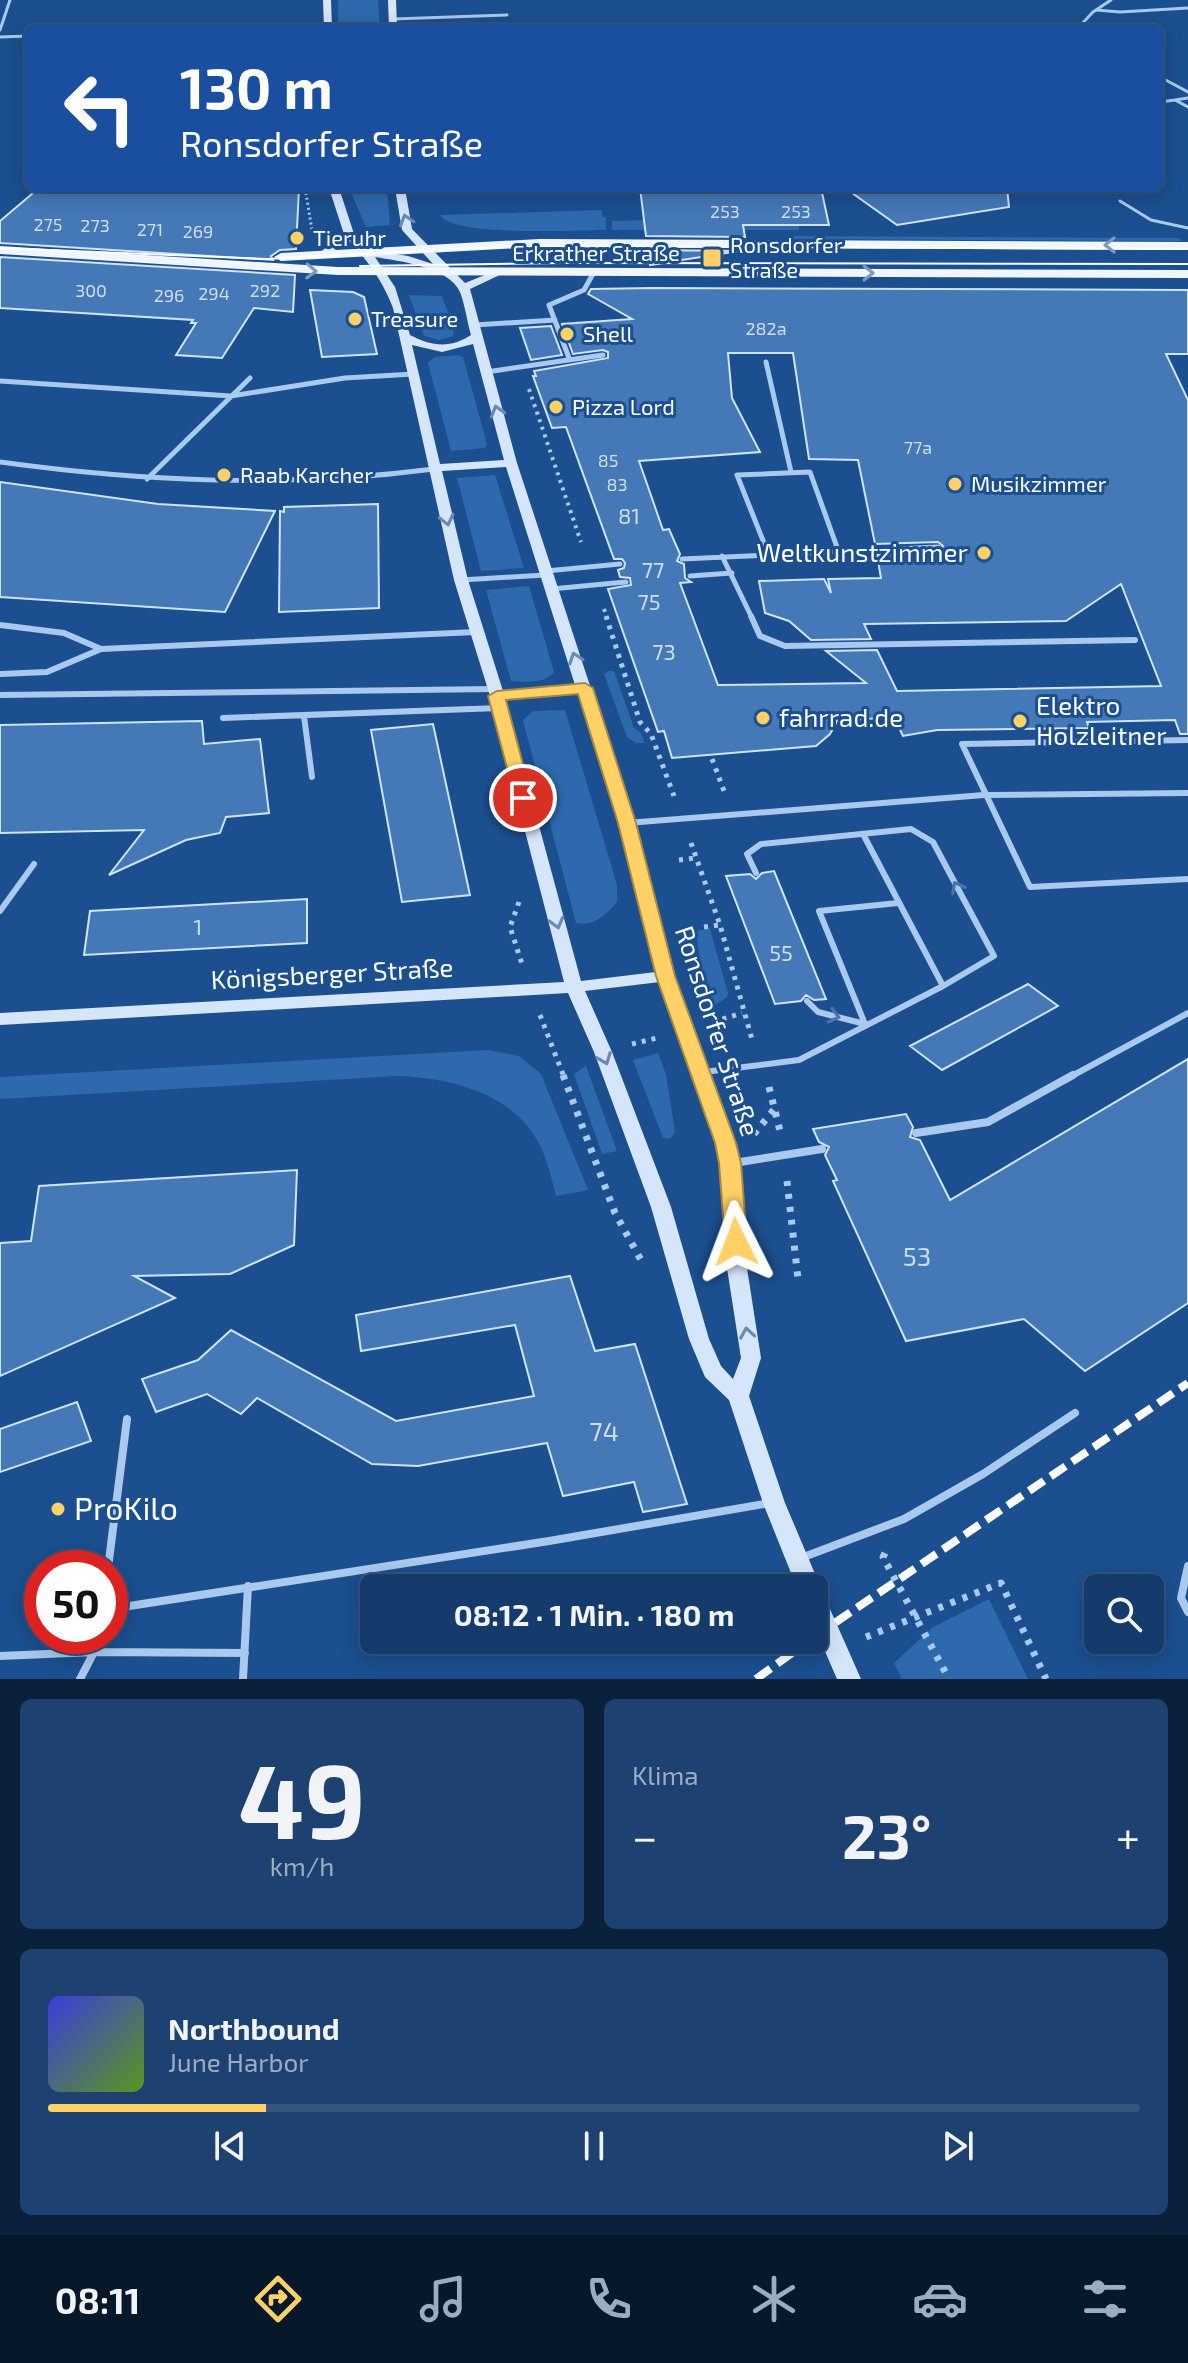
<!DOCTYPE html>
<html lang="de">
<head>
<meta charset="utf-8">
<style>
  :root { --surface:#143b6b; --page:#1d4271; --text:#f1f3f6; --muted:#9dadc1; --line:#33557e; --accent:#ffd166 }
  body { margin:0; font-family:"Exo 2",sans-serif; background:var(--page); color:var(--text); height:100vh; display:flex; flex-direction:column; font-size:30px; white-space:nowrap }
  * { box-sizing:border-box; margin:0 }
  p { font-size:26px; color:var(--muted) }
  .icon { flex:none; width:44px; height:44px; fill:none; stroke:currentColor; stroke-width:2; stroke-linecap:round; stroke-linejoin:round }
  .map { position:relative; height:1679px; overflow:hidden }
  .sheet { display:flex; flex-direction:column; gap:20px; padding:20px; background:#0b203b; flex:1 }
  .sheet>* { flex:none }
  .top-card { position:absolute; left:24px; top:24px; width:1140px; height:168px; border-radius:12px; box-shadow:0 4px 20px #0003,0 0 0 2px var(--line); background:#1a4fa0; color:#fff; overflow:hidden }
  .buttons { position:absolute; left:1084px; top:1574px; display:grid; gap:16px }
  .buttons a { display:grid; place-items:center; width:80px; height:80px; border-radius:12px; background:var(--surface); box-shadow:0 4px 20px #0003,0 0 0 2px var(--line); font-size:40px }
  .speed { position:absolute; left:24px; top:1550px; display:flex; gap:16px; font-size:40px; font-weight:700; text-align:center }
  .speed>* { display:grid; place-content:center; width:104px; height:104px; border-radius:50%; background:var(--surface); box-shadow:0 4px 20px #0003,0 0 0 2px var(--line); line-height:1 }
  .speed .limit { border:12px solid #d22; background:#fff; color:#111 }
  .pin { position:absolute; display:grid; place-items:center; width:68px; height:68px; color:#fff; margin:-34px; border:4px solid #fff; border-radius:50%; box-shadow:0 2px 8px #0007 }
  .me { position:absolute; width:88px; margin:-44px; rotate:357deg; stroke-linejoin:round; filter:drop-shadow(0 0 6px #0008) }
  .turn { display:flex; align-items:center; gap:28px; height:168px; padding:0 24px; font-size:36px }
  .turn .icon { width:104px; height:104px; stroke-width:2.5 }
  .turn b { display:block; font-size:56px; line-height:68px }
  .big { font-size:60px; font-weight:700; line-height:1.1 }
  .sheet .widget { flex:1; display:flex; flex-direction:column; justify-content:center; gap:12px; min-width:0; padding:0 28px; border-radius:12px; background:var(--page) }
  .sheet .dial { align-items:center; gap:0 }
  .dial b { font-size:104px; line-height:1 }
  .song { display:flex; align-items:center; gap:24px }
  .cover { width:96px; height:96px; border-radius:12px; background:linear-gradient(135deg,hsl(240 70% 55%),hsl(90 70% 35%)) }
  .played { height:8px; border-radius:4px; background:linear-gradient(90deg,var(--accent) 20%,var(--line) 20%) }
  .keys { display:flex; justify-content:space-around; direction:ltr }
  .heat { display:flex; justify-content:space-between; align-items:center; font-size:44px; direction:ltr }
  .sheet .tiles { flex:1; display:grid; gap:20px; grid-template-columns:1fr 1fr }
  .widget:last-child { grid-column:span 2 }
  .trip { position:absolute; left:360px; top:1574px; width:468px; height:80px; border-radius:12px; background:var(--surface); box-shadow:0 4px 20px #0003,0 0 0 2px var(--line); font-weight:700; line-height:80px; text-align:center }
  .tabs { display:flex; height:128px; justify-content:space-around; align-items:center; background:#08182b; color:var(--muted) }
  .tabs .icon { width:56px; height:56px }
  .tabs .active { color:var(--accent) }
  .tabs b { font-size:36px; color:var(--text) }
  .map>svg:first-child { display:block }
  .green { fill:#2e69ad }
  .building { fill:#4478b7; stroke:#cfe3fa; stroke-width:2; fill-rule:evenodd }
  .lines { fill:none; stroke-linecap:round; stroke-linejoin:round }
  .path-far3 { stroke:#a9c9ee; stroke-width:3; stroke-dasharray:2 3; stroke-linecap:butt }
  .path-far2 { stroke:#a9c9ee; stroke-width:4; stroke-dasharray:3 5; stroke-linecap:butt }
  .path-far1 { stroke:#a9c9ee; stroke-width:5; stroke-dasharray:4 6; stroke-linecap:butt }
  .path { stroke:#a9c9ee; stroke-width:7; stroke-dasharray:5 8; stroke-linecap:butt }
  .lane-far3 { stroke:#a9c9ee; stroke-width:3 }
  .lane-far2 { stroke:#a9c9ee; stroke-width:5 }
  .lane-far1 { stroke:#a9c9ee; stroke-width:6 }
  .lane { stroke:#a9c9ee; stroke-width:8 }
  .secondary { fill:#d6e6fa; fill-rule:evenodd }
  .primary { fill:#f0f6ff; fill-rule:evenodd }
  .tram { stroke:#fff; stroke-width:2 }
  .rail { stroke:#fff; stroke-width:8; stroke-dasharray:18 8; stroke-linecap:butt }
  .oneway { stroke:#668bba }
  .oneway2 { stroke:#7b9ac1 }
  .oneway3 { stroke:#4674ac }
  .route { fill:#ffd166; stroke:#a68842; stroke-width:2 }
  .poi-dot { fill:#ffd166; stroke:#1b4f8f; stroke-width:3 }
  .labels { text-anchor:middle; stroke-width:6; stroke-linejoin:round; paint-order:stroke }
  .far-number-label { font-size:18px; fill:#d0dded }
  .far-poi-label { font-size:22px; fill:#fff; stroke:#1b4f8f; text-anchor:start }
  .far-street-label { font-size:22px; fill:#fff; stroke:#1b4f8f }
  .number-label { font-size:22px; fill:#d0dded }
  .poi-label { font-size:26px; fill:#fff; stroke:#1b4f8f; text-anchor:start }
  .street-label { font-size:26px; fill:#fff; stroke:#1b4f8f }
  .near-number-label { font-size:26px; fill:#d0dded }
  .near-poi-label { font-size:32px; fill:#fff; stroke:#1b4f8f; text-anchor:start }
</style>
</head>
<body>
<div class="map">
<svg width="1188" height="1679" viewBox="0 0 1188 1679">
  <rect width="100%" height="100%" fill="#1b4f8f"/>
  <path class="green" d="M 338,0 L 378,0 L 380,28 L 338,28 Z
    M 349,188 L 387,188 L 390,225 L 366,227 Z
    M 602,210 L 602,217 L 606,217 L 606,230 C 576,230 452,237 440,215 Z
    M 762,217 L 763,225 L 799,225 L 799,230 L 612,230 L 612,221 Z
    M 790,236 L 1180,238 L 1181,241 L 790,239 Z
    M 409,295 L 442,296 L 454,329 L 453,336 L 439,340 L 424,336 Z
    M 458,355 L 463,357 L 487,444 L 485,448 L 451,451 L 428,363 L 435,357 Z
    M 495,475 L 524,568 L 481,571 L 457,478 Z
    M 529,586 L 554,672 C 545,684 526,682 511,681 L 486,590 Z
    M 608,671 L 614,671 L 634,728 L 640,732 L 645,743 L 636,743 L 627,737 L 604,674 Z
    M 565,710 L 617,885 L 617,902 C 606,915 594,927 576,923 L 523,720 L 533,711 Z
    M 710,929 L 728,993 L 727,997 L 712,1007 L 700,960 L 696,931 Z
    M 488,1050 L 519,1056 L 541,1074 L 588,1190 L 556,1196 C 553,1184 550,1171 546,1160 C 525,1096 456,1078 397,1076 L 0,1099 L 0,1077 Z
    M 658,1053 L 666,1074 L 675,1132 L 670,1139 L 663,1138 L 633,1060 Z
    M 586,1066 L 617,1151 L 602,1154 L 574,1074 Z
    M 989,1599 L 1028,1679 L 902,1679 L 894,1663 L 933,1627 Z"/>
  <path class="building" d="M 39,188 L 299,188 L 296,249 L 280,250 L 271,256 L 273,260 L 0,243 L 0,221 Z
    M 640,188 L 821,188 L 829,225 L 743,225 L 745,237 L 646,236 Z
    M 845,188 L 1007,188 L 1009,207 L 897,225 Z
    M 648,250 L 739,251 L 650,265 Z
    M 0,257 L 295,275 L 293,312 L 254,308 L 222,358 L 176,355 L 196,323 L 191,323 L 193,320 L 0,308 Z
    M 653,288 L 1188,290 L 1188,354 L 1166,354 L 1188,400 L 1188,734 L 1180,734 L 1175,720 L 1087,722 L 1089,728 L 937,730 L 903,736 L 894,717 L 837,721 L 830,734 L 816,746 L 672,758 L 664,731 L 658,732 L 608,589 L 631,585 L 630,578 L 620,577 L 618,570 L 624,568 L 625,563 L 622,559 L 614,559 L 566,427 L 552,428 L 533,376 L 536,376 L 534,371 L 608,358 L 608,352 L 603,350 L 573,354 L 562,324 L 632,319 L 588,294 L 591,289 ZM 728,353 L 793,353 L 809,459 L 858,460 L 875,544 L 938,542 L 943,546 L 938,552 L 877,555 L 881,578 L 828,579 L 831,593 L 824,579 L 759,581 L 765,613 L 789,621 L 811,640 L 871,639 L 864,624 L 1066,621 L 1121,584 L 1161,686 L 897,691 L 877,650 L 826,651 L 866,683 L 718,685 L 680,583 L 691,582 L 685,578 L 684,564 L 677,561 L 680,554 L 669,529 L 663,530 L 639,461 L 760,452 L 732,398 Z
    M 310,290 L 353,292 L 364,297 L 377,354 L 322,357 Z
    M 551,326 L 562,355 L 531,360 L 520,328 Z
    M 0,482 L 158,504 L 275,511 L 225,612 L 0,597 Z
    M 378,504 L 379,608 L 279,612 L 280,511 L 284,512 L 284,507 Z
    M 202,721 L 204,744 L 260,739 L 269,813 L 226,817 L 220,833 L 186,840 L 109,875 L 144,830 L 0,833 L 0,725 Z
    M 433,724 L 470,895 L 402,902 L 371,730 Z
    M 774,871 L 826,999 L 814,1000 L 806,995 L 801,1001 L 775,1004 L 726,876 L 750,874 L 756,879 L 762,873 Z
    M 307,899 L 307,943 L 84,955 L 90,911 Z
    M 1028,984 L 1058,1006 L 942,1070 L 910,1046 Z
    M 1188,1059 L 1188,1303 L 1085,1371 L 1024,1319 L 906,1341 L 833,1181 L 837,1180 L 825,1155 L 829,1147 L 819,1142 L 813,1129 L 906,1114 L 913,1127 L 910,1137 L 920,1140 L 950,1200 Z
    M 297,1170 L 294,1245 L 230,1274 L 134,1276 L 175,1298 L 0,1376 L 0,1243 L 31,1241 L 39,1186 Z
    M 570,1276 L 595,1351 L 635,1344 L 687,1504 L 643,1512 L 634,1482 L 563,1496 L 547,1443 L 418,1466 L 372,1464 L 257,1398 L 241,1414 L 207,1394 L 156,1412 L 142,1379 L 198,1360 L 231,1330 L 396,1421 L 534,1396 L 515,1325 L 361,1351 L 356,1315 Z
    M 77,1402 L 91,1441 L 0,1472 L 0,1429 Z"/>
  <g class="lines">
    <path class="path-far3" d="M 305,188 L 312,230"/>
    <path class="path-far2" d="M 529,389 L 581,542
      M 604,609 L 607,618"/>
    <path class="path-far1" d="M 606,616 L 640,722 L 651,734 L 674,796
      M 712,759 L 724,791
      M 691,843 L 720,925 L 753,1043
      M 679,860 L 696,858
      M 519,902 L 510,927 L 522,964
      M 704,927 L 720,925
      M 540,1015 L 564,1077
      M 713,1022 L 742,1013
      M 632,1044 L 657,1038"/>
    <path class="path" d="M 563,1075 L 615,1213 L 641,1260
      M 769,1087 L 780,1131
      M 754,1134 L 776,1107
      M 787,1181 L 798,1279
      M 885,1553 L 883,1557 L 949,1679
      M 866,1637 L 1001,1583 L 1046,1679"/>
    <path class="lane-far3" d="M 1096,10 L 1120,12 L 1188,8
      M 393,19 L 507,15
      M 1078,28 L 1093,12 L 1111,0
      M 0,30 L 10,0
      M 0,37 L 28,36
      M 1160,77 L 1188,92
      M 1188,98 L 1175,100 L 1188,107
      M 1160,102 L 1175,100
      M 1120,201 L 1151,220 L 1188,228"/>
    <path class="lane-far2" d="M 474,325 L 555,320
      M 569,358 L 549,305 L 584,290 L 594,272
      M 766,362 L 791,472
      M 486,372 L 603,355
      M 0,381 L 231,396 L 345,378 L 414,374
      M 0,462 C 146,482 288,488 434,469
      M 147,479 L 250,378
      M 768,553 L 737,475 L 810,472 L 838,550
      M 722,556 L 752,618
      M 682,559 L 938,547
      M 546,571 L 620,564
      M 690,576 L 732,573
      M 461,580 L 545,575
      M 551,589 L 626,582"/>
    <path class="lane-far1" d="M 751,616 L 760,636 L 785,646 L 1135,640
      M 0,625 L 64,633 L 101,649
      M 0,674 L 47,672 L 101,649 L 476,632
      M 0,695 L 494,689
      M 304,716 L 312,777
      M 223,718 L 499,708
      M 1188,740 L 962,744 L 1030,887 L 1188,879
      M 627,823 L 984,795 L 1188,793
      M 863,834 L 943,986
      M 0,911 L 34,864
      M 807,1001 L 818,1012 L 865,1024
      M 865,1024 L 819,911 L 898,903
      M 704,1072 L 799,1060 L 943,986 L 994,956 L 933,842 L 911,829 L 761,844 L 747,854 L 756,873
      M 1070,1077 L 1188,1013"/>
    <path class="lane" d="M 916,1133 L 988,1122 L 1073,1075
      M 734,1163 L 822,1149
      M 801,1558 L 904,1519 L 983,1474 L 1075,1413
      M 1188,1566 L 1181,1598 L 1188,1612
      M 108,1568 L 127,1419
      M 110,1609 L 549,1541 L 770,1503
      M 0,1656 L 94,1652 L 245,1653
      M 80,1679 L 94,1652 L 97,1636
      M 243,1679 L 248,1586"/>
    <path class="secondary" d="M 323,0 L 331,0 L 332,28 L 324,28 Z
      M 388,0 L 396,0 L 397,28 L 389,28 Z
      M 329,188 L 339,188 L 354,234 L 370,250 L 408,256 L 433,264 L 402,230 L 395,188 L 405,188 L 412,229 L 465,283 L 495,271 L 504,273 L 470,289 L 517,463 L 635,823 L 675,976 L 735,1143 L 740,1163 L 747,1268 L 761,1358 L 749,1396 L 785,1503 L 821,1588 L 819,1592 L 826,1600 L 861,1679 L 837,1679 L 814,1626 L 814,1588 L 797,1588 L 763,1503 L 729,1400 L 705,1377 L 689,1339 L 651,1207 L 594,1052 L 568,993 L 0,1025 L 0,1013 L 564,982 L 490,696 L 454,580 L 393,308 C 383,282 368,260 348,240 L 324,258 L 315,256 L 344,234 ZM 375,257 C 399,261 449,267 460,292 C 465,305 467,321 471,335 C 450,349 431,346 410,335 L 395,287 ZM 473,344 L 504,460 L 440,464 L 412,345 L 442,352 ZM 506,467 L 575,685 L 503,691 L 468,580 L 442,471 ZM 578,693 L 619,823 L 656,972 L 581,981 L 505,700 ZM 660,982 L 717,1143 L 720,1163 L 727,1268 L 741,1358 L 733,1379 L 721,1366 L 709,1339 L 671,1207 L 612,1052 L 585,991 Z"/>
    <path class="primary" d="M 539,239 L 1188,242 L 1188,250 L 539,247 L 281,261 L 274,257 L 281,253 Z
      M 0,246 L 338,267 L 1188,270 L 1188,278 L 338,275 L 0,254 Z"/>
    <path class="tram" d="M 0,248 L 267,259 L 514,246 L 1188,249
      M 360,266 L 563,263 L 1188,264"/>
    <path class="rail" d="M 814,1637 L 1188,1383
      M 756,1679 L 810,1640"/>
  </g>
  <defs><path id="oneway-chevron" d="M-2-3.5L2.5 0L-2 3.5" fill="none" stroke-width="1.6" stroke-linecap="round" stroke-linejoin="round" transform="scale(2)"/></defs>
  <g class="oneway">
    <use href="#oneway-chevron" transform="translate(406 220) rotate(-107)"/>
    <use href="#oneway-chevron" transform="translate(497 411) rotate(-106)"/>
    <use href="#oneway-chevron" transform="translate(447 520) rotate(77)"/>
    <use href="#oneway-chevron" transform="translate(575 658) rotate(-109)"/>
    <use href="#oneway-chevron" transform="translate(557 923) rotate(75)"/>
    <use href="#oneway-chevron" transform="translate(605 1059) rotate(69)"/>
    <use href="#oneway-chevron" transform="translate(747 1333) rotate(-99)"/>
  </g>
  <g class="oneway2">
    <use href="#oneway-chevron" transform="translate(1110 245) rotate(-180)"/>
    <use href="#oneway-chevron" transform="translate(311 271) rotate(2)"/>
    <use href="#oneway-chevron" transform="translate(868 273)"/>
  </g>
  <g class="oneway3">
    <use href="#oneway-chevron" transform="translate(957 887) rotate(-118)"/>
    <use href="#oneway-chevron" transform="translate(834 1016) rotate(14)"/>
  </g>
  <path class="route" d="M 585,683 L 593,688 L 636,823 L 675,976 L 736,1143 L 741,1163 L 747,1242 L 744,1248 L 728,1248 L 725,1242 L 719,1163 L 715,1143 L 656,976 L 618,823 L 578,694 L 506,700 L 532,798 L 523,804 L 515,798 L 488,696 L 497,691 Z"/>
  <g class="poi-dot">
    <circle cx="297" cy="238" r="8"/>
    <rect x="702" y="248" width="20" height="20" rx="4"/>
    <circle cx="355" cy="319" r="8"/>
    <circle cx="567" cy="334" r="8"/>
    <circle cx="556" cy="407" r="8"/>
    <circle cx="224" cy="475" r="8"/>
    <circle cx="955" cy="484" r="8"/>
    <circle cx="984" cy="553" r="8"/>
    <circle cx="763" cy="718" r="8"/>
    <circle cx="1020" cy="721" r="8"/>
    <circle cx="58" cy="1509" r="8"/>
  </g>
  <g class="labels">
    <g class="far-number-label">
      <text x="725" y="218">253</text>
      <text x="796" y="218">253</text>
      <text x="48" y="231">275</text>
      <text x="95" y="232">273</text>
      <text x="150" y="236">271</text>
      <text x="198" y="238">269</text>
      <text x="91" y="297">300</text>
      <text x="265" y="297">292</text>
      <text x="214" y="300">294</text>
      <text x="169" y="302">296</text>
      <text x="766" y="335">282a</text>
      <text x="918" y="454">77a</text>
      <text x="608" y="467">85</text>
      <text x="617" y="491">83</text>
    </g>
    <g class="far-poi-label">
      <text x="313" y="246">Tieruhr</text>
      <text x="730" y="253">Ronsdorfer<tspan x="730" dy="25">Straße</tspan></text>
      <text x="371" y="327">Treasure</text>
      <text x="583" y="342">Shell</text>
      <text x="572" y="415">Pizza Lord</text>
      <text x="240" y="483">Raab Karcher</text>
      <text x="971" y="492">Musikzimmer</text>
    </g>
    <g class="far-street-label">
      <text x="596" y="261">Erkrather Straße</text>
    </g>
    <g class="number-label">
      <text x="629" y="524">81</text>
      <text x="653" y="578">77</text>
      <text x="649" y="610">75</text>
      <text x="664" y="660">73</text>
      <text x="198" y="935">1</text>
      <text x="781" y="961">55</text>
    </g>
    <g class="poi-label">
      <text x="968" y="562" text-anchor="end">Weltkunstzimmer</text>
      <text x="1036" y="715">Elektro<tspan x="1036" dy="30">Holzleitner</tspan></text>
      <text x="779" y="727">fahrrad.de</text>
    </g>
    <g class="street-label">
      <text transform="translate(332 974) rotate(-3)" y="9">Königsberger Straße</text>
      <text transform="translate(717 1031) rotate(72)" y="9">Ronsdorfer Straße</text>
    </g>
    <g class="near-number-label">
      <text x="917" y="1266">53</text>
      <text x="604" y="1441">74</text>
    </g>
    <g class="near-poi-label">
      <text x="74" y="1520">ProKilo</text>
    </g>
  </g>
</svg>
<div class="buttons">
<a><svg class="icon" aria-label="search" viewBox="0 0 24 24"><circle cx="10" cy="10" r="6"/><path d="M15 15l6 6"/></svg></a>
</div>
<div class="speed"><div class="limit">50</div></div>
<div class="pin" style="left:523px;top:798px;background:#d93025"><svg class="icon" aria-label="arrive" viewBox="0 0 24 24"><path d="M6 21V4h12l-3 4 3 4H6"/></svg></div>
<svg class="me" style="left:736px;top:1242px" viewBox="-20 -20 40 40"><path d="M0-17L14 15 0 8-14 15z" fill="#ffd166" stroke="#fff" stroke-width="4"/></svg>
<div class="trip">08:12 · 1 Min. · 180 m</div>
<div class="top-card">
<div class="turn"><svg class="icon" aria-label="left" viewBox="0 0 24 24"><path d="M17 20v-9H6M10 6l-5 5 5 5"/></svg><div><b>130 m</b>Ronsdorfer Straße</div></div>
</div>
</div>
<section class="sheet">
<div class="tiles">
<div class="widget dial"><b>49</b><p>km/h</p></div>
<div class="widget"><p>Klima</p>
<div class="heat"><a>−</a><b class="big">23°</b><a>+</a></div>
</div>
<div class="widget">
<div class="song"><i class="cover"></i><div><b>Northbound</b><p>June Harbor</p></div></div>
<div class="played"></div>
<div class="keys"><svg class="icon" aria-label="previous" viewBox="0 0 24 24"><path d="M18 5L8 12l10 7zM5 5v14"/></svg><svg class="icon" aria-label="pause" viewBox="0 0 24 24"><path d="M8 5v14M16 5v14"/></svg><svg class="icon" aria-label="next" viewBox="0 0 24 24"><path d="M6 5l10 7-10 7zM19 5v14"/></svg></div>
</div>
</div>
</section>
<nav class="tabs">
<b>08:11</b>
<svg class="icon active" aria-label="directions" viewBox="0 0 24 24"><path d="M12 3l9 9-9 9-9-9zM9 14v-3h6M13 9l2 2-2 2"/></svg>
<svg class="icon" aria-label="music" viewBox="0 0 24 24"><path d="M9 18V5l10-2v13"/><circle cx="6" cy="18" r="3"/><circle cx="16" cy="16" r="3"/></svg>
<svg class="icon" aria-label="phone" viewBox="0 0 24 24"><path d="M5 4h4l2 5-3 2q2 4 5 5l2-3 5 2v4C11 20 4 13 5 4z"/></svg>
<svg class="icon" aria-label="climate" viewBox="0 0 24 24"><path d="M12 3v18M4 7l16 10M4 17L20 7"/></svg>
<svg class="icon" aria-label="car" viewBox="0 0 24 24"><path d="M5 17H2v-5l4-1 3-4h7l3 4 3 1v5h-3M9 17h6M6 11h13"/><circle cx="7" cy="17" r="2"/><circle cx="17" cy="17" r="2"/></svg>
<svg class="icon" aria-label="filters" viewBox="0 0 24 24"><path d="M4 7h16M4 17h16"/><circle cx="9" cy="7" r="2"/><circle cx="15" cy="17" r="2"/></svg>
</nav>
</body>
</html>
